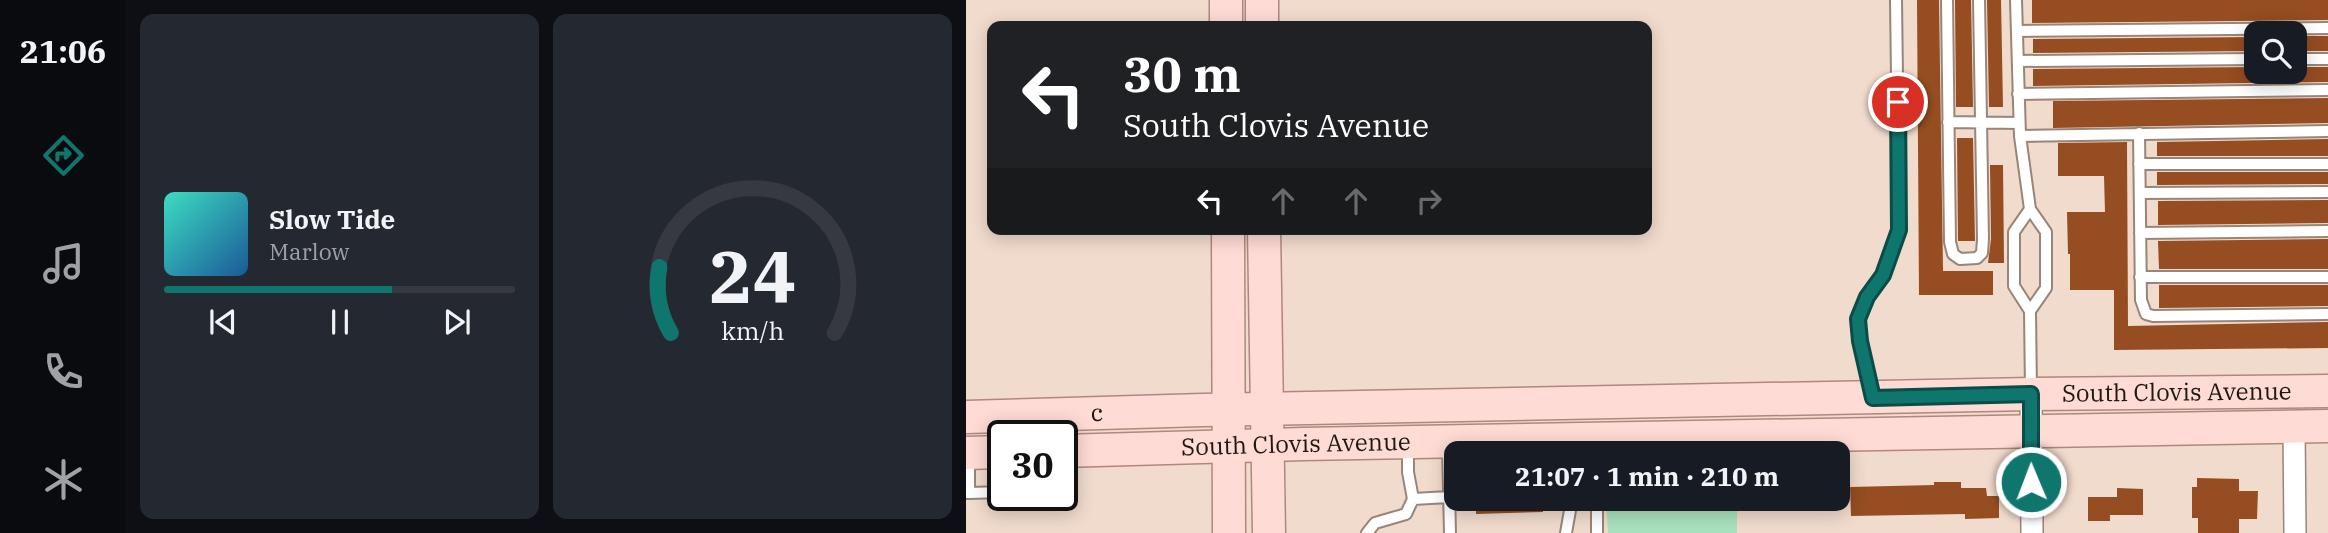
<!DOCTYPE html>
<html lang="en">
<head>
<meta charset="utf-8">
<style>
  :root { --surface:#171b24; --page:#242831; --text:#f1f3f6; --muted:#9ea1a6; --line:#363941; --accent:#0f766e }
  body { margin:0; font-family:"IBM Plex Serif",serif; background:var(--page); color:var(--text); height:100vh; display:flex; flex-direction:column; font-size:26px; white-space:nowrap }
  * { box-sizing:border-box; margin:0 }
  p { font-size:23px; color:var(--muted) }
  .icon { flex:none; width:38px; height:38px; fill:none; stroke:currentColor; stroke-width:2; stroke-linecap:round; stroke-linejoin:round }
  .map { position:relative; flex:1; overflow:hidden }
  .side { display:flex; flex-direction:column; gap:14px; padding:14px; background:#0d0f14; width:840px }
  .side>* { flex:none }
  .banner { position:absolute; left:21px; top:21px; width:665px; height:214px; border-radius:14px; box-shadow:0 4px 18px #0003; background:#202124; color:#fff; overflow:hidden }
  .controls { position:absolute; left:1278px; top:21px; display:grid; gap:14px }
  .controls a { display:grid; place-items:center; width:63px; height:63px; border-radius:14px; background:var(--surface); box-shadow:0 4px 18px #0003; font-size:35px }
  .speed { position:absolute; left:21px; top:420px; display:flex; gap:14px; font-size:35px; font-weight:700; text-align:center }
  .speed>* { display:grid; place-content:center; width:91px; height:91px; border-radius:50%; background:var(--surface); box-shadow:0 4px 18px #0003; line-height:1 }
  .speed .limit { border:4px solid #111; border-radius:10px; background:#fff; color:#111 }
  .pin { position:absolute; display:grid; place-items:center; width:60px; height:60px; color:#fff; margin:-30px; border:4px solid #fff; border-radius:50%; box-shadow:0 2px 7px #0007 }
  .me { position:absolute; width:77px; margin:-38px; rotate:359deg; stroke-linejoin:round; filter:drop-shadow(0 0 5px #0008) }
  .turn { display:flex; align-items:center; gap:24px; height:147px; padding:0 21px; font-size:32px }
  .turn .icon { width:91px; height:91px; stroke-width:2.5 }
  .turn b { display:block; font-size:49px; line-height:60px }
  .lanes { display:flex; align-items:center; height:66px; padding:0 21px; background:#0003; justify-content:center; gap:35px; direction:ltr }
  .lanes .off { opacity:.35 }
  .side .widget { flex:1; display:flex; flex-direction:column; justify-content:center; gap:10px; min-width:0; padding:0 24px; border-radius:14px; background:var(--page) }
  .side .dial { align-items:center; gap:0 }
  .dial svg { height:182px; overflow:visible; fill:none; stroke:var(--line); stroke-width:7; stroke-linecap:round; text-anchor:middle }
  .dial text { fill:var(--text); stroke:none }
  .song { display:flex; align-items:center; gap:21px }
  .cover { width:84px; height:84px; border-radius:10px; background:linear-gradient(135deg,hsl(170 70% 55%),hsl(210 70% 35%)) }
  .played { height:7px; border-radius:4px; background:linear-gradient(90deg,var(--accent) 65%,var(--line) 65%) }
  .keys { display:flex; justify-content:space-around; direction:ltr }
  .side .tiles { flex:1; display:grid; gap:14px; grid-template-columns:repeat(2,1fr) }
  .trip { position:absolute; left:478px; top:441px; width:406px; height:70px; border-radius:14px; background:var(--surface); box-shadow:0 4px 18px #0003; font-weight:700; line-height:70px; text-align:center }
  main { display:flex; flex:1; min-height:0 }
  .tabs { display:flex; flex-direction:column; width:126px; justify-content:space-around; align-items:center; background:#090b0e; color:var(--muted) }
  .tabs .icon { width:49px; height:49px }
  .tabs .active { color:var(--accent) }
  .tabs b { font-size:32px; color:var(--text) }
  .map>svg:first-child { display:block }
  .green { fill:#a9e2be }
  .building { fill:#954d21 }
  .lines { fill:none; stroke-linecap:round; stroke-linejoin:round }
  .lane-casing { stroke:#998578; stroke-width:14 }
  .street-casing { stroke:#998578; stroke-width:24 }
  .primary-casing { stroke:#b0877e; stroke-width:35 }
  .lane { stroke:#fff; stroke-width:10 }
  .street { stroke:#fff; stroke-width:21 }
  .primary { stroke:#fedbd4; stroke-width:32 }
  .route-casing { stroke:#0a4d48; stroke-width:18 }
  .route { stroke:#0f766e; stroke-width:12 }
  .labels { text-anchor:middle; stroke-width:7; stroke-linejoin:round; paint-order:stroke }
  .street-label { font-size:24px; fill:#1f1813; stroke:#f1dbcc }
</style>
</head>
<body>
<main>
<nav class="tabs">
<b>21:06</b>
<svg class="icon active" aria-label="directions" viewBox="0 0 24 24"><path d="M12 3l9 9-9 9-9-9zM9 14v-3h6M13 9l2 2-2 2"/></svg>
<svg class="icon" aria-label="music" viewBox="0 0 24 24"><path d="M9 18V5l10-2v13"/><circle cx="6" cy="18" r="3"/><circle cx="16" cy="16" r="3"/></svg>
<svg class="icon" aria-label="phone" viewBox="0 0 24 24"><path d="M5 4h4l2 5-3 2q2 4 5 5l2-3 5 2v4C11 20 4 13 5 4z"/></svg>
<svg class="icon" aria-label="climate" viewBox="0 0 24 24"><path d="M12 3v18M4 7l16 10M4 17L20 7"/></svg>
</nav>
<section class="side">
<div class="tiles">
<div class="widget">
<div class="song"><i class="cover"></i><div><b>Slow Tide</b><p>Marlow</p></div></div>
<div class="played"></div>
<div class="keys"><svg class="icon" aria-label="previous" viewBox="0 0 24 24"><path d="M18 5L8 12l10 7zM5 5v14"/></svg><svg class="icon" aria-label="pause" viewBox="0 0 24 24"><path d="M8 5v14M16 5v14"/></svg><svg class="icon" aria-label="next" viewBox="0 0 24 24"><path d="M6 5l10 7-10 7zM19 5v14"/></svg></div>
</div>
<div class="widget dial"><svg viewBox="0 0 100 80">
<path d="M14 69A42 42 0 1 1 86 69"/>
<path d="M14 69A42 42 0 0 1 9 40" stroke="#0f766e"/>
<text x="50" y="56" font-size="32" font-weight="700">24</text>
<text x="50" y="72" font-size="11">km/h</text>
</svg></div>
</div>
</section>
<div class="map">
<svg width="1362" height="533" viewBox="0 0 1362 533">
  <rect width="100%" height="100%" fill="#f1dbcc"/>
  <path class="green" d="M 640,499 L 771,499 L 771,533 L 642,533 Z"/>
  <path class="building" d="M 951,0 L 973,0 L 977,271 L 1027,271 L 1027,295 L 953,295 Z
    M 989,0 L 1005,0 L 1007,107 L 990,107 Z
    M 1021,0 L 1035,0 L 1037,107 L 1023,107 Z
    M 1066,0 L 1362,0 L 1362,20 L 1066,23 Z
    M 1328,36 L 1362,36 L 1362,51 L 1328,51 Z
    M 1290,37 L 1290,51 L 1067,53 L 1067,39 Z
    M 1290,67 L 1290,72 L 1328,72 L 1328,67 L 1362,67 L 1362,82 L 1067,86 L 1067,69 Z
    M 1362,98 L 1362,123 L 1087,128 L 1087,101 Z
    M 991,138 L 1007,138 L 1009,241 L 992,241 Z
    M 1362,139 L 1362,156 L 1191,156 L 1191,142 Z
    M 1161,142 L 1162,326 L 1362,322 L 1362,348 L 1148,350 L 1148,290 L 1104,290 L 1104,254 L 1102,254 L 1101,212 L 1139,212 L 1138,176 L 1092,176 L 1092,143 Z
    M 1024,165 L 1037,165 L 1038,263 L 1022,263 L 1025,239 Z
    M 1191,172 L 1362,172 L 1362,184 L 1191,185 Z
    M 1362,200 L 1362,223 L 1192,225 L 1192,201 Z
    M 1362,239 L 1362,269 L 1193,269 L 1192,241 Z
    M 1193,285 L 1362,285 L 1362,306 L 1193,308 Z
    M 1231,478 L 1273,479 L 1273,491 L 1292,491 L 1291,519 L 1273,519 L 1273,533 L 1232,533 L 1232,518 L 1226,518 L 1226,487 L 1231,487 Z
    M 968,482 L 995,482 L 995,488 L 1020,488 L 1021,496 L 1033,496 L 1033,518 L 999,519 L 999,514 L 885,516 L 884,487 L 968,485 Z
    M 1151,488 L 1177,489 L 1177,515 L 1144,515 L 1144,521 L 1122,521 L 1122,497 L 1151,497 Z
    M 510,499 L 577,499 L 577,512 L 510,514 Z"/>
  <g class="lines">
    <g class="lane-casing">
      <path id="lane" d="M 981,0 L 984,242 L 987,254 L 994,259 L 1011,258 L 1016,253 L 1017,239 L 1013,0
        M 1050,0 L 1054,136 L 1064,209 L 1080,232 L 1080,288 L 1064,311
        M 1051,31 L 1362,28
        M 1328,59 L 1362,59
        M 1052,61 L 1290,59
        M 1052,94 L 1362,90
        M 982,122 L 1053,123
        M 1173,133 L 1175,300 L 1180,314 L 1187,316 L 1362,314
        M 1054,136 L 1362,131
        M 1173,164 L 1362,164
        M 1174,193 L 1362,192
        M 1064,209 L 1048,232 L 1048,286 L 1064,311 L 1065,392
        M 1174,233 L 1362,231
        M 1174,277 L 1362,277
        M 906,392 L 894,341 L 892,319 L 901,297 L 917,275 L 933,230 L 930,0
        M 482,444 L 484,533
        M 0,493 L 3,493 L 3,456
        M 3,493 L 37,492
        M 447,499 L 483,497
        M 631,499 L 631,533
        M 401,533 L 409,523 L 440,514 L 447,499 L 442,472 L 442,445
        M 600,533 L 606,499"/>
    </g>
    <g class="street-casing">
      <path id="street" d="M 1065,394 L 1066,533
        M 1328,427 L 1329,533"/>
    </g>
    <g class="primary-casing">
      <g id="primary">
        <path d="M 260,0 L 260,26"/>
        <path d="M 296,0 L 296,26"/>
        <path d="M 262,229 L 263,533"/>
        <path d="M 298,229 L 303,533"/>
        <path id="s1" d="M 0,417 L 237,410 L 1065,394 L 1362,391"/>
        <path id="s2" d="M 96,451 L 337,444 L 1362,426"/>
        <path d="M 0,453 L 37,452"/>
      </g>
    </g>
    <use href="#lane" class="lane"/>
    <use href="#street" class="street"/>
    <use href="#primary" class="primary"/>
  </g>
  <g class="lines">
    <g class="route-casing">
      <path id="route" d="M 932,102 L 933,230 L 917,275 L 901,297 L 892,319 L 894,341 L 907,398 L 1065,394 L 1065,482"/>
    </g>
    <use href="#route" class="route"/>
  </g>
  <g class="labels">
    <g class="street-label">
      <text dy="8" stroke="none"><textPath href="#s1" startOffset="1211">South Clovis Avenue</textPath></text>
      <text dy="8" stroke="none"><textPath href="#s1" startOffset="131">c</textPath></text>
      <text dy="8" stroke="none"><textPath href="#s2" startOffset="234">South Clovis Avenue</textPath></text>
    </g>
  </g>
</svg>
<div class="controls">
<a><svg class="icon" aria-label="search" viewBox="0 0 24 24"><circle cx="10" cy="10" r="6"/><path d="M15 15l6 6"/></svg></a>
</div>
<div class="speed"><div class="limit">30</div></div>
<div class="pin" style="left:932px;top:102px;background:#d93025"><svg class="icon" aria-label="arrive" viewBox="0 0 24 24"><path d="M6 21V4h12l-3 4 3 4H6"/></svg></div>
<svg class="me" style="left:1065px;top:482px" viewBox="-20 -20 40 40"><circle r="17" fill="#0f766e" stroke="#fff" stroke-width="3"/><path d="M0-11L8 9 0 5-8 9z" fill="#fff"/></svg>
<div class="trip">21:07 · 1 min · 210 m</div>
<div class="banner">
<div class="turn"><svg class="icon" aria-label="left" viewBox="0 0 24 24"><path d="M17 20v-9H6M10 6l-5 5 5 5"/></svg><div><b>30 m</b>South Clovis Avenue</div></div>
<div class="lanes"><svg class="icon" aria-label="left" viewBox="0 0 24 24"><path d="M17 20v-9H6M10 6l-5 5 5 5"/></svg><svg class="icon off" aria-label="ahead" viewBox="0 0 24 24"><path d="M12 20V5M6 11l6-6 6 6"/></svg><svg class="icon off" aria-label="ahead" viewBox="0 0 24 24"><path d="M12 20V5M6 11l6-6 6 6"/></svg><svg class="icon off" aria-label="right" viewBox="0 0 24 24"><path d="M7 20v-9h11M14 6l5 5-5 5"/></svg></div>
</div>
</div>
</main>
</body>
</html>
